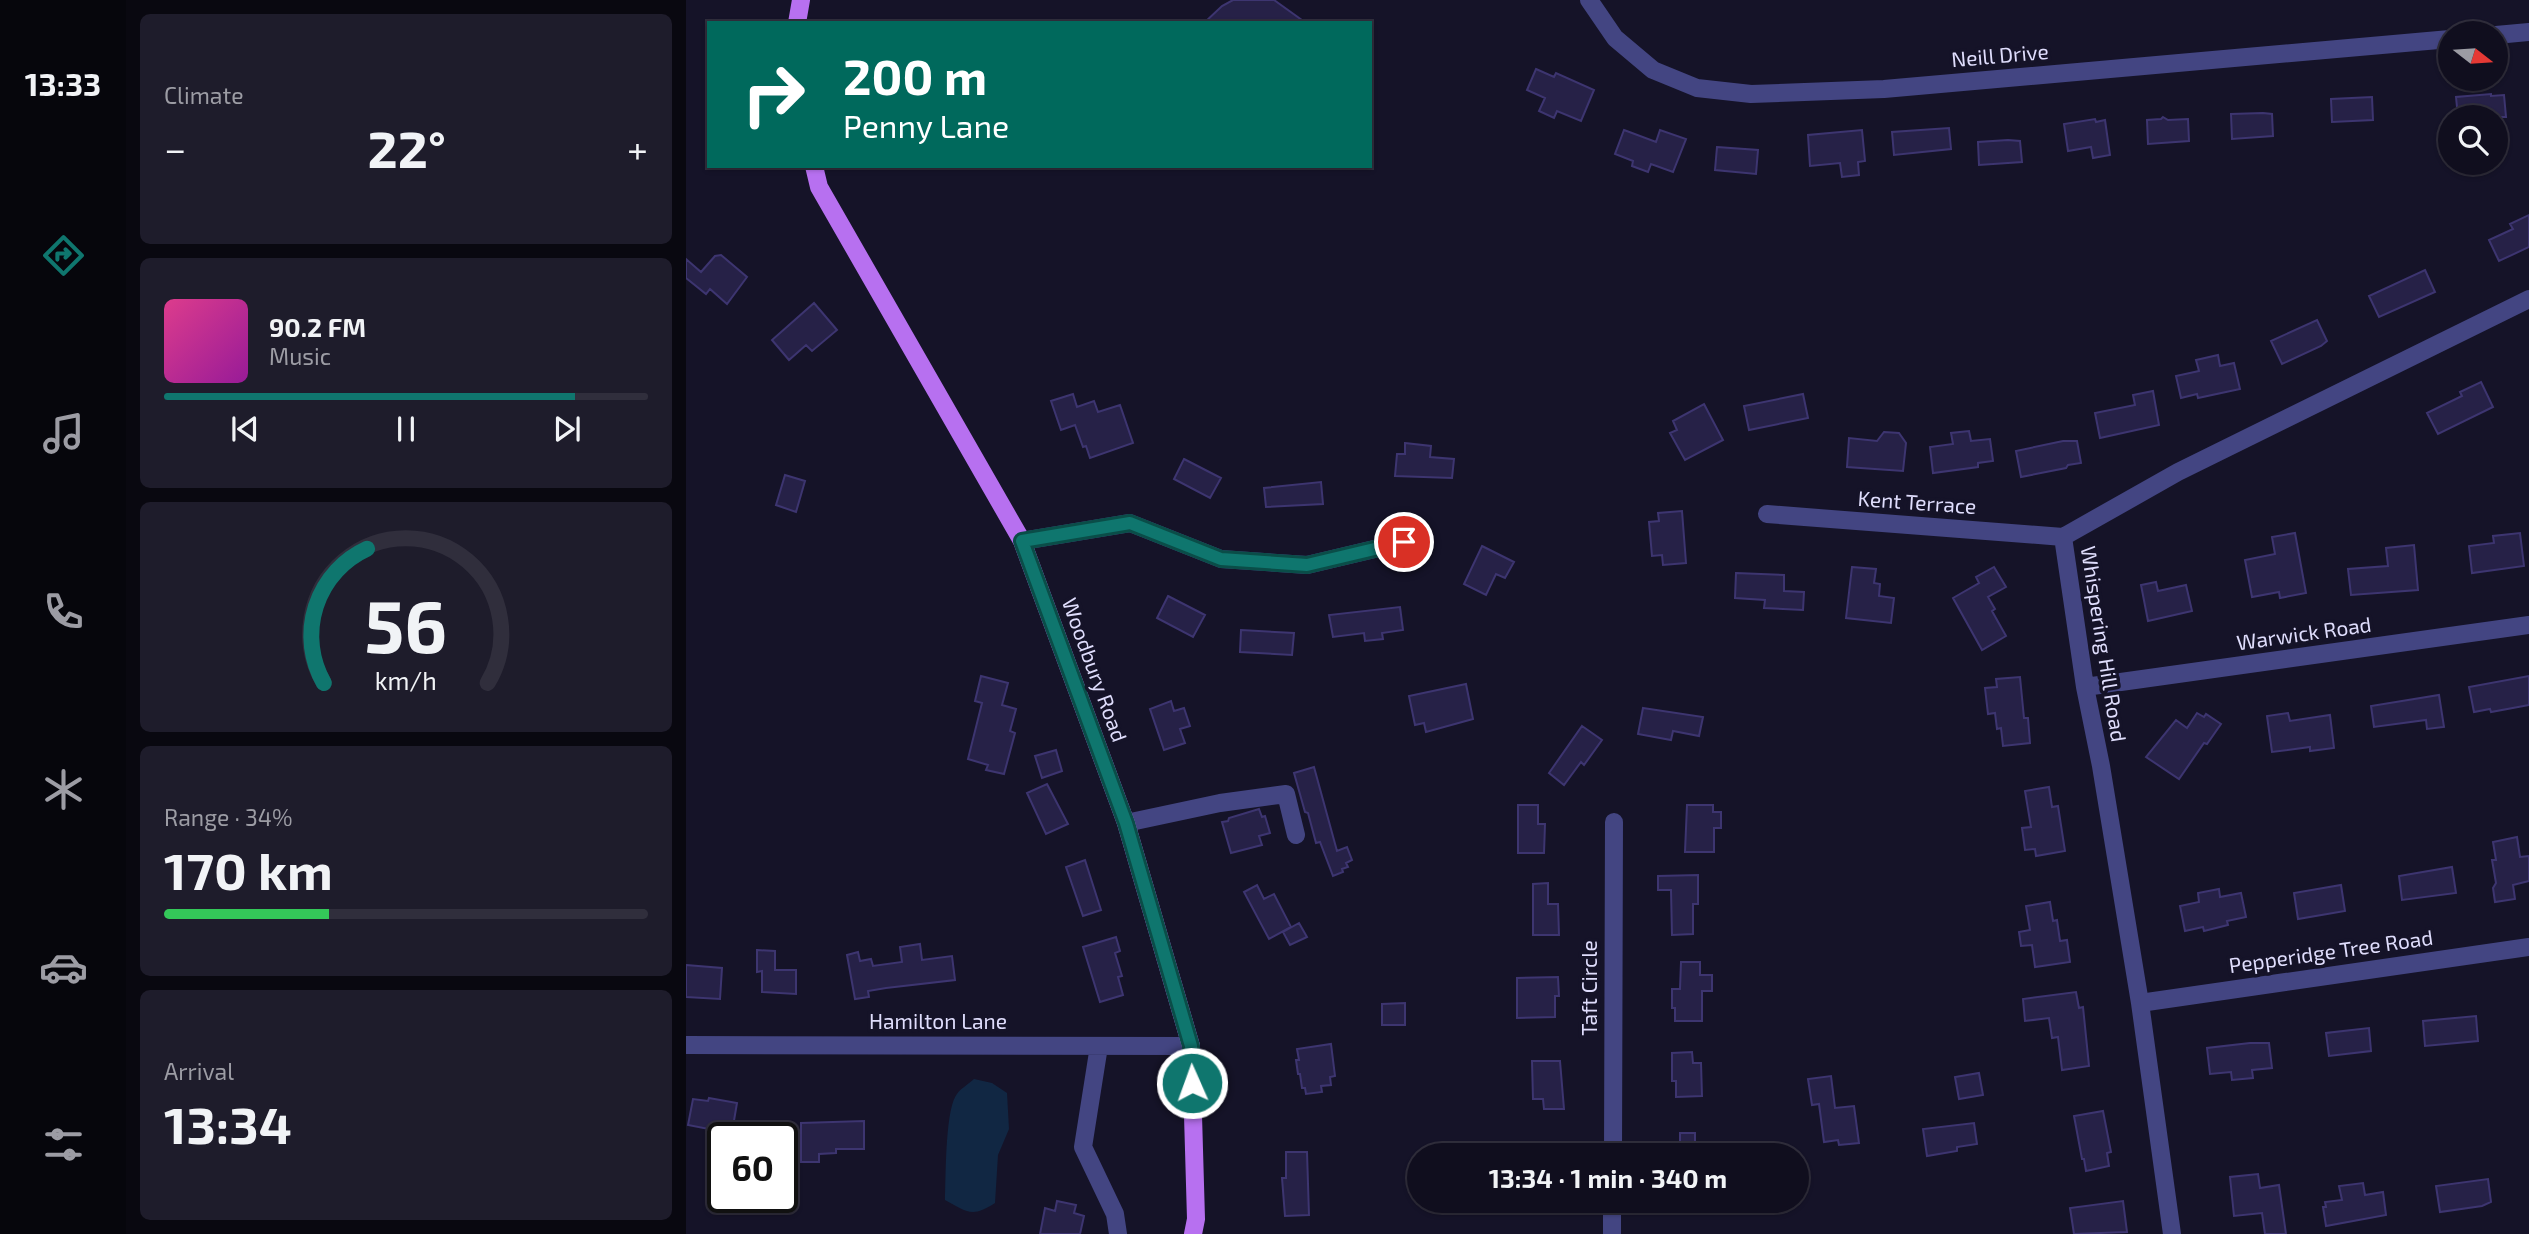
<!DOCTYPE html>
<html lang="en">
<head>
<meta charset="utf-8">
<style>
  :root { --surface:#100e1e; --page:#1e1c2b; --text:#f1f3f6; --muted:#9c9ca4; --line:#302e3c; --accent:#0f766e }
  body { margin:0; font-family:"Exo 2",sans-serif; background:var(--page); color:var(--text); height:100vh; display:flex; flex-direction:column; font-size:26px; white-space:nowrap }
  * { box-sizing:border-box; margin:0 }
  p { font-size:23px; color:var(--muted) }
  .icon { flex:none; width:38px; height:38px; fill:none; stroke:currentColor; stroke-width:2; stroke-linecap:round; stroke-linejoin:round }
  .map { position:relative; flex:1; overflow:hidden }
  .sheet { display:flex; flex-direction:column; gap:14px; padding:14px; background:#090810; width:560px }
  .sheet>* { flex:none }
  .guide { position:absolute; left:21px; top:21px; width:665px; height:147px; border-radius:0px; box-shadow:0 2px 5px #0004,0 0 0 2px var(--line); background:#00695c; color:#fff; overflow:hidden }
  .needle { width:46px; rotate:107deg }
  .buttons { position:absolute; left:1752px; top:21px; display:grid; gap:14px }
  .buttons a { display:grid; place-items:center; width:70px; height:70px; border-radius:50%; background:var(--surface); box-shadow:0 2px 5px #0004,0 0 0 2px var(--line); font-size:35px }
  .speed { position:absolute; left:21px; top:1122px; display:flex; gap:14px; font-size:35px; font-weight:700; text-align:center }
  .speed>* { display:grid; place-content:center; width:91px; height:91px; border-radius:50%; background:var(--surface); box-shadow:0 2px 5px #0004,0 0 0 2px var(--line); line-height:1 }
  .speed .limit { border:4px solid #111; border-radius:10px; background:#fff; color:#111 }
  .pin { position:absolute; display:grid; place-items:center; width:60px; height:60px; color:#fff; margin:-30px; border:4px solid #fff; border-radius:50%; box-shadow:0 2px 7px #0007 }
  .me { position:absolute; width:77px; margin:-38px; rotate:358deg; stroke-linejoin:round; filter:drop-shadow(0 0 5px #0008) }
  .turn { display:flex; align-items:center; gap:24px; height:147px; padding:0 21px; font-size:32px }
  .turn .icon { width:91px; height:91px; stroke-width:2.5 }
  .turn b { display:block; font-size:49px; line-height:60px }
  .big { font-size:52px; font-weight:700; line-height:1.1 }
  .sheet .card { flex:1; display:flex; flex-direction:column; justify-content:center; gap:10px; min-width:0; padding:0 24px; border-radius:10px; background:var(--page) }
  .sheet .dial { align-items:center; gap:0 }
  .dial svg { height:182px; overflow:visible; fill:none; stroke:var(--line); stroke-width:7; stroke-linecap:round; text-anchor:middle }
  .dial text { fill:var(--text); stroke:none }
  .song { display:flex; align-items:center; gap:21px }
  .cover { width:84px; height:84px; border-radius:10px; background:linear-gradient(135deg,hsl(330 70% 55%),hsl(300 70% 35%)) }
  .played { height:7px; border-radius:4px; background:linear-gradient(90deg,var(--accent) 85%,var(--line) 85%) }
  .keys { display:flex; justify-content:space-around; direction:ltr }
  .heat { display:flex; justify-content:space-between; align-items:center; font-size:38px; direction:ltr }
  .charge { height:10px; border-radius:5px; background:linear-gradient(90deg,#34c759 34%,var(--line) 0) }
  .trip { position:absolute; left:721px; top:1143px; width:402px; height:70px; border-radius:35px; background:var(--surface); box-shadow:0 2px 5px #0004,0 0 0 2px var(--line); font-weight:700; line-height:70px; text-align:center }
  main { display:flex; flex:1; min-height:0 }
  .menu { display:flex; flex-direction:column; width:126px; justify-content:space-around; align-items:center; background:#06060c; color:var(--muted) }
  .menu .icon { width:49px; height:49px }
  .menu .current { color:var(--accent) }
  .menu b { font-size:32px; color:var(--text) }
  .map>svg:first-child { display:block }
  .water { fill:#112743 }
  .building { fill:#262147; stroke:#3d3570; stroke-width:2 }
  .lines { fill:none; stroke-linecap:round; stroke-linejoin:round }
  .minor { stroke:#434582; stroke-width:18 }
  .major { stroke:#b770f0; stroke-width:18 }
  .route-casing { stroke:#0a4d48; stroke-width:18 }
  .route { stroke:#0f766e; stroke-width:12 }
  .labels { text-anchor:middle; stroke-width:7; stroke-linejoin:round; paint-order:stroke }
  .street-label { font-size:21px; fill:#dfddfc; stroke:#151328 }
</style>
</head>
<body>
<main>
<nav class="menu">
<b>13:33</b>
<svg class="icon current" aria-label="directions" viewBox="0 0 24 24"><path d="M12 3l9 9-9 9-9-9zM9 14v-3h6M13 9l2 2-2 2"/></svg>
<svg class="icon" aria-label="music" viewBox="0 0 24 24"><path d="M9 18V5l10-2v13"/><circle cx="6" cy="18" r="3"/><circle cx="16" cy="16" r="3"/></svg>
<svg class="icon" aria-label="phone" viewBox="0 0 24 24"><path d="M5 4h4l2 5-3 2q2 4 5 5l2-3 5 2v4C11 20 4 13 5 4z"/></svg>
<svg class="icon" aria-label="climate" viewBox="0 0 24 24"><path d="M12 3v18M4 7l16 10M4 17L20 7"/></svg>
<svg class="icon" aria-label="car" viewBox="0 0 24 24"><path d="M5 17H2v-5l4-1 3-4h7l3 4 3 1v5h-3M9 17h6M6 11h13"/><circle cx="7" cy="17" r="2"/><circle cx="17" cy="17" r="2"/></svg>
<svg class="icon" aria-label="filters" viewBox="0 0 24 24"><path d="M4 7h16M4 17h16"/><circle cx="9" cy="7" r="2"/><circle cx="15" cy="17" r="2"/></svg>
</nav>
<section class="sheet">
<div class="card"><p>Climate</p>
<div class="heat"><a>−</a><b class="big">22°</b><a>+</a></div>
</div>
<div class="card">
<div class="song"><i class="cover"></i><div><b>90.2 FM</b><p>Music</p></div></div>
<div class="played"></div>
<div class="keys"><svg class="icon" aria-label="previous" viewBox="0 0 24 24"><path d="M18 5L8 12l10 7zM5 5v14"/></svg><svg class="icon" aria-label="pause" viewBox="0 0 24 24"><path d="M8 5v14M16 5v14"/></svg><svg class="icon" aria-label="next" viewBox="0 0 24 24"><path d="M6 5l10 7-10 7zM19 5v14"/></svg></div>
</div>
<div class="card dial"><svg viewBox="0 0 100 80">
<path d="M14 69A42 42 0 1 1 86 69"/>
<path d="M14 69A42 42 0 0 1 33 10" stroke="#0f766e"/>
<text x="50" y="56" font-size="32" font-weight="700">56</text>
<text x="50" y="72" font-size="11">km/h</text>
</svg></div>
<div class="card"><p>Range · 34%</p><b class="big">170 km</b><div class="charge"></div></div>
<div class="card"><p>Arrival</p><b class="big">13:34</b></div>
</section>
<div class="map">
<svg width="1843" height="1234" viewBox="0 0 1843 1234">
  <rect width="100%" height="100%" fill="#151328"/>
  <path class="water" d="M 288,1079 L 306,1083 L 321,1093 L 323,1129 L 312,1155 L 309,1203 C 286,1218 281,1212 259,1200 C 260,1178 259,1109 271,1094 C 275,1088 283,1084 288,1079 Z"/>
  <path class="building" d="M 547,0 L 588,0 L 620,23 L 518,23 L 536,6 Z
    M 850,69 L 868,77 L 870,73 L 908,90 L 895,121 L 871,111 L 868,118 L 853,111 L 859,98 L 841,90 Z
    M 1805,94 L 1805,96 L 1818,95 L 1820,117 L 1772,117 L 1770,97 Z
    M 1686,97 L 1687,120 L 1646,122 L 1645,99 Z
    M 1577,113 L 1586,114 L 1587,136 L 1546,139 L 1545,114 Z
    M 1477,117 L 1482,120 L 1502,119 L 1503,141 L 1462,144 L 1461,120 L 1475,119 Z
    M 1409,119 L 1410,122 L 1419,120 L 1424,155 L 1407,158 L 1405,147 L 1382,151 L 1378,124 Z
    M 1263,128 L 1265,149 L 1208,155 L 1206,132 Z
    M 938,130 L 970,142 L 974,130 L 1000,139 L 987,172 L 965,164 L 962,172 L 946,166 L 947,161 L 929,154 Z
    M 1176,130 L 1179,161 L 1172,162 L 1173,175 L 1156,177 L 1154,163 L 1124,166 L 1122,135 Z
    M 1322,140 L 1334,141 L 1336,162 L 1293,165 L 1292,142 Z
    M 1031,147 L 1072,150 L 1070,174 L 1029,170 Z
    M 1843,215 L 1843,247 L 1813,261 L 1803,240 L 1827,229 L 1824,224 Z
    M 35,255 L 61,277 L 41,304 L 24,289 L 20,294 L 0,278 L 0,259 L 15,272 L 29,256 Z
    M 1739,270 L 1749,292 L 1693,317 L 1683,296 Z
    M 128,303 L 151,330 L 126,351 L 120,345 L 103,360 L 86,340 Z
    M 1631,320 L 1641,341 L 1635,346 L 1596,364 L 1585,341 Z
    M 1532,355 L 1534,366 L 1548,363 L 1554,389 L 1512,398 L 1511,394 L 1495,398 L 1490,376 L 1513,371 L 1510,360 Z
    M 1795,382 L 1807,407 L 1752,434 L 1741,413 L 1776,396 L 1774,392 Z
    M 1467,391 L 1473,425 L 1414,438 L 1409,413 L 1449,405 L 1447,395 Z
    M 387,394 L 391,407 L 408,401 L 412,412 L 434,405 L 447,443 L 404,458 L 400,446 L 397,447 L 389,425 L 375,430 L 365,401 Z
    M 1117,394 L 1122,418 L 1063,430 L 1058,406 Z
    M 1018,404 L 1037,440 L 999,460 L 984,433 L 991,430 L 987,421 Z
    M 1283,431 L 1285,441 L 1304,439 L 1307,461 L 1292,463 L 1292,467 L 1247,473 L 1244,447 L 1267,444 L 1265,433 Z
    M 1198,432 L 1213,433 L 1220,443 L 1217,471 L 1161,467 L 1163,438 L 1191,441 Z
    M 1377,441 L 1391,441 L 1395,463 L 1382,465 L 1380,468 L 1335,477 L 1330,451 Z
    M 719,443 L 745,446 L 744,457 L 768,459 L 766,478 L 709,476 L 711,454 L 719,454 Z
    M 498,459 L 535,478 L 524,498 L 488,479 Z
    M 99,475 L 119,481 L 110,512 L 90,505 Z
    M 635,482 L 637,504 L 580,507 L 578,488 Z
    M 996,511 L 1000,563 L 977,565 L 976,555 L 966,556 L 963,522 L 973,521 L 972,513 Z
    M 1609,533 L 1620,593 L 1594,598 L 1593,592 L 1566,597 L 1559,560 L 1589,554 L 1586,537 Z
    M 1834,533 L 1838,566 L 1786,573 L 1783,546 L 1808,543 L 1807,536 Z
    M 1728,545 L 1732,590 L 1665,595 L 1662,569 L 1702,566 L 1700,548 Z
    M 796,546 L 828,562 L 819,578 L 810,574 L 800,595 L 778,584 Z
    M 1166,567 L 1190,569 L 1188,583 L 1194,584 L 1193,596 L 1208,598 L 1205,623 L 1160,618 Z
    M 1308,567 L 1320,587 L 1302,597 L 1309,609 L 1306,611 L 1320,636 L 1296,650 L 1267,598 L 1293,583 L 1290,577 Z
    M 1050,573 L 1098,575 L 1098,591 L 1118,592 L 1117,610 L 1078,608 L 1079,600 L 1049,598 Z
    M 1470,582 L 1472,591 L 1500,585 L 1506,611 L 1462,621 L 1455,585 Z
    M 482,596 L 519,615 L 507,637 L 471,618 Z
    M 714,607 L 717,630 L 696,633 L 697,639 L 679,641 L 678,633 L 647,637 L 643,615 Z
    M 555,630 L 608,633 L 606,655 L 554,652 Z
    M 295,676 L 322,683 L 316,705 L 330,709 L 324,731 L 329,733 L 318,774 L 300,770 L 302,765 L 282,759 L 296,703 L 289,701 Z
    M 1843,676 L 1843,705 L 1805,712 L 1804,709 L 1788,712 L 1783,687 Z
    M 1334,677 L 1338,718 L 1342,718 L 1344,743 L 1317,746 L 1315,728 L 1311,729 L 1309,713 L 1302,714 L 1299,688 L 1311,687 L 1310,679 Z
    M 780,684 L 787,719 L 740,732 L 738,723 L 729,725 L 723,696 Z
    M 1753,695 L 1758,727 L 1741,729 L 1740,720 L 1688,727 L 1685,706 Z
    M 485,701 L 488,711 L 498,708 L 504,726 L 494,729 L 499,743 L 478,750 L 464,709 Z
    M 957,708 L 1017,717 L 1013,736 L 987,731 L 985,740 L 952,734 Z
    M 1511,713 L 1518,717 L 1520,714 L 1535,724 L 1521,744 L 1518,743 L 1493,779 L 1460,757 L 1490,720 L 1501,728 Z
    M 1602,713 L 1604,721 L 1644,715 L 1648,748 L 1624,751 L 1624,747 L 1586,752 L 1581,716 Z
    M 896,726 L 916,740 L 898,765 L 895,762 L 878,785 L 863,773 Z
    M 370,750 L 376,771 L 356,778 L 349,756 Z
    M 628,767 L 651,851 L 661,847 L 666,860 L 660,863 L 662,867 L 656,869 L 657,872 L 647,876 L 634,842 L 630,843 L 622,813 L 619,812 L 608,773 Z
    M 361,784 L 382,824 L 360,834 L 341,793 Z
    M 1363,787 L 1366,807 L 1372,806 L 1379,851 L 1350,856 L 1349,849 L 1339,850 L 1336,828 L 1345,827 L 1339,791 Z
    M 832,805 L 852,805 L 852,824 L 859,824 L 858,853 L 832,853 Z
    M 1001,805 L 1027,805 L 1027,812 L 1035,812 L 1035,828 L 1028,828 L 1028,852 L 999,852 Z
    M 573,809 L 576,817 L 579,816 L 584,833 L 573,836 L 576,845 L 545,853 L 536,822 L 542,821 L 543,818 Z
    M 1831,837 L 1834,857 L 1843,856 L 1843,881 L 1827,885 L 1829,899 L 1809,902 L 1807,888 L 1810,883 L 1806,860 L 1810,860 L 1807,842 Z
    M 399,860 L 415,910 L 397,916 L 380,867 Z
    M 1766,867 L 1770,893 L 1716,900 L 1713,876 Z
    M 1012,875 L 1012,904 L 1007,904 L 1007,934 L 986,935 L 985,890 L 972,890 L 972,876 Z
    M 862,883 L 862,904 L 872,904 L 873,935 L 847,935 L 847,884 Z
    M 571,885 L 578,899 L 588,894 L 605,927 L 583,939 L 558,892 Z
    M 1655,885 L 1659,911 L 1612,919 L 1608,893 Z
    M 1533,889 L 1534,897 L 1555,893 L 1560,917 L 1541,921 L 1542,925 L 1518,931 L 1517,927 L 1499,931 L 1494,906 L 1513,902 L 1512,893 Z
    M 1364,902 L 1367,921 L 1371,920 L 1374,941 L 1381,940 L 1384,962 L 1349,967 L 1346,945 L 1335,946 L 1333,932 L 1344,930 L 1340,906 Z
    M 613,923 L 621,937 L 604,945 L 597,932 Z
    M 430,937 L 434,951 L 429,953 L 436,976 L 432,977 L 437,995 L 414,1002 L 397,947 Z
    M 234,944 L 236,960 L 266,956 L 269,980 L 200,988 L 182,991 L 183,997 L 169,999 L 161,955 L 172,952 L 174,961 L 185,959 L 187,966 L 216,962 L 214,947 Z
    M 71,950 L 89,951 L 89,970 L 110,970 L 110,994 L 76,992 L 76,971 L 71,972 Z
    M 995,962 L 1014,962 L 1014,975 L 1026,975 L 1026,991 L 1016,991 L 1016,1021 L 989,1021 L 989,1008 L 986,1008 L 986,989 L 994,989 Z
    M 0,965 L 36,968 L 34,999 L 0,997 Z
    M 872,977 L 873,996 L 869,996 L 869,1017 L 831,1018 L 831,978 Z
    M 1390,992 L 1393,1008 L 1397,1007 L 1403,1066 L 1376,1070 L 1372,1037 L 1366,1038 L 1363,1018 L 1339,1021 L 1337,999 Z
    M 719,1003 L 719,1025 L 696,1025 L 696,1004 Z
    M 1790,1016 L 1792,1041 L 1739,1046 L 1737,1021 Z
    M 1683,1028 L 1685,1051 L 1643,1056 L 1640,1033 Z
    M 1564,1043 L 1583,1043 L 1586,1068 L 1566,1070 L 1567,1078 L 1546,1080 L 1545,1072 L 1524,1074 L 1521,1048 Z
    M 645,1044 L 649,1076 L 644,1077 L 645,1085 L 635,1086 L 636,1092 L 620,1094 L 619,1088 L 616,1088 L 614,1074 L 612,1074 L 610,1060 L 613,1060 L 611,1049 Z
    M 1006,1052 L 1007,1063 L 1015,1063 L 1016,1096 L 990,1097 L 990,1081 L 986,1081 L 986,1053 Z
    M 846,1061 L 874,1061 L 878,1109 L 858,1109 L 857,1099 L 847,1099 Z
    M 1293,1073 L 1297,1095 L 1273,1099 L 1269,1077 Z
    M 1145,1076 L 1149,1108 L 1168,1106 L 1173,1143 L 1153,1145 L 1152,1140 L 1138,1142 L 1133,1104 L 1126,1105 L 1122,1079 Z
    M 23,1098 L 51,1103 L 45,1138 L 22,1138 L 23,1129 L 2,1125 L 7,1099 L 22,1101 Z
    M 1417,1111 L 1425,1152 L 1421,1153 L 1423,1166 L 1400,1171 L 1398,1159 L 1396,1159 L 1388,1116 Z
    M 178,1121 L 178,1149 L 150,1149 L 150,1153 L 133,1154 L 133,1162 L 115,1162 L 115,1123 Z
    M 1288,1123 L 1291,1144 L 1271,1147 L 1271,1151 L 1241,1156 L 1237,1129 Z
    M 994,1133 L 1009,1133 L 1009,1155 L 994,1155 Z
    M 113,1151 L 113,1185 L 96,1185 L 96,1152 Z
    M 600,1152 L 621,1152 L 623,1215 L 599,1216 L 596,1178 L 600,1178 Z
    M 1572,1174 L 1574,1188 L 1593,1185 L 1600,1234 L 1579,1234 L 1576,1213 L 1548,1216 L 1544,1177 Z
    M 1802,1179 L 1805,1202 L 1796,1206 L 1754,1212 L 1750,1186 Z
    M 1677,1183 L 1679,1195 L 1697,1192 L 1700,1215 L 1640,1226 L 1637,1207 L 1640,1207 L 1639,1202 L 1656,1200 L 1653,1186 Z
    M 371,1201 L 390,1205 L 388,1213 L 398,1216 L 394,1234 L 354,1234 L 359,1208 L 369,1211 Z
    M 1437,1201 L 1441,1232 L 1388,1234 L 1384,1208 Z"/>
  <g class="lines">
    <path class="minor" d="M 903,0 L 929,38 L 967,70 L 1011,88 L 1065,94 L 1198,89 L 1764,39
      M 1810,35 L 1843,32
      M 1081,514 L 1377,537
      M 336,541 L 444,523 L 535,559 L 621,565 L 718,542
      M 1399,687 L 1843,625
      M 440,823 L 534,803 L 600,794 L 610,835
      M 1454,1003 L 1843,947
      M 0,1045 L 505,1046
      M 413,1046 L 397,1147 L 429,1214 L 432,1234
      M 927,1155 L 928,822
      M 926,1234 L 926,1200
      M 1486,1234 L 1454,1003 L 1415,766 L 1399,687 L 1377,537 L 1492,472 L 1843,299"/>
    <path class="major" d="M 111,23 L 115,0
      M 128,166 L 133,187 L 336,541 L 440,823 L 505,1046 L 510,1219 L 507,1234"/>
  </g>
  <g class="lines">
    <g class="route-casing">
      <path id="route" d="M 506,1083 L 505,1046 L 440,823 L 336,541 L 444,523 L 535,559 L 621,565 L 718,542"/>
    </g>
    <use href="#route" class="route"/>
  </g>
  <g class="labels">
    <g class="street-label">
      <text transform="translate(1314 56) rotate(-5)" y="7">Neill Drive</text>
      <text transform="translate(1231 503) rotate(4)" y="7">Kent Terrace</text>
      <text transform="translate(1618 634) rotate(-8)" y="7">Warwick Road</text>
      <text transform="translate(1417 644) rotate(81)" y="7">Whispering Hill Road</text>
      <text transform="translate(408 670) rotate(70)" y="7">Woodbury Road</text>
      <text transform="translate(1645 952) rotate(-8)" y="7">Pepperidge Tree Road</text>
      <text transform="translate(904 988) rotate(-90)" y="7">Taft Circle</text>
      <text x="252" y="1029">Hamilton Lane</text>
    </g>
  </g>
</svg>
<div class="buttons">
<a><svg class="needle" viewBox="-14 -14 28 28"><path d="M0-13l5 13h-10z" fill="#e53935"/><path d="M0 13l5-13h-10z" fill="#9c9ca4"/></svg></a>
<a><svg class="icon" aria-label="search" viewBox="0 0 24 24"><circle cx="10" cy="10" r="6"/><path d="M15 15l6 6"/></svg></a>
</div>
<div class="speed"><div class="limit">60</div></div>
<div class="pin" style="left:718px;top:542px;background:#d93025"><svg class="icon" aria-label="arrive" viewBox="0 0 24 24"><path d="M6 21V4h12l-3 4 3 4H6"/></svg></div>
<svg class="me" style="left:506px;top:1083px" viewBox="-20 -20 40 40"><circle r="17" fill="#0f766e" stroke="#fff" stroke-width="3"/><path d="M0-11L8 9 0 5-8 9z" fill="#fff"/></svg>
<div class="trip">13:34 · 1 min · 340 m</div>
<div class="guide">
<div class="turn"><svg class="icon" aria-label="right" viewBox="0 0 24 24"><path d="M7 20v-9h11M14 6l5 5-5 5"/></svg><div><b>200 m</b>Penny Lane</div></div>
</div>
</div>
</main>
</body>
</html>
